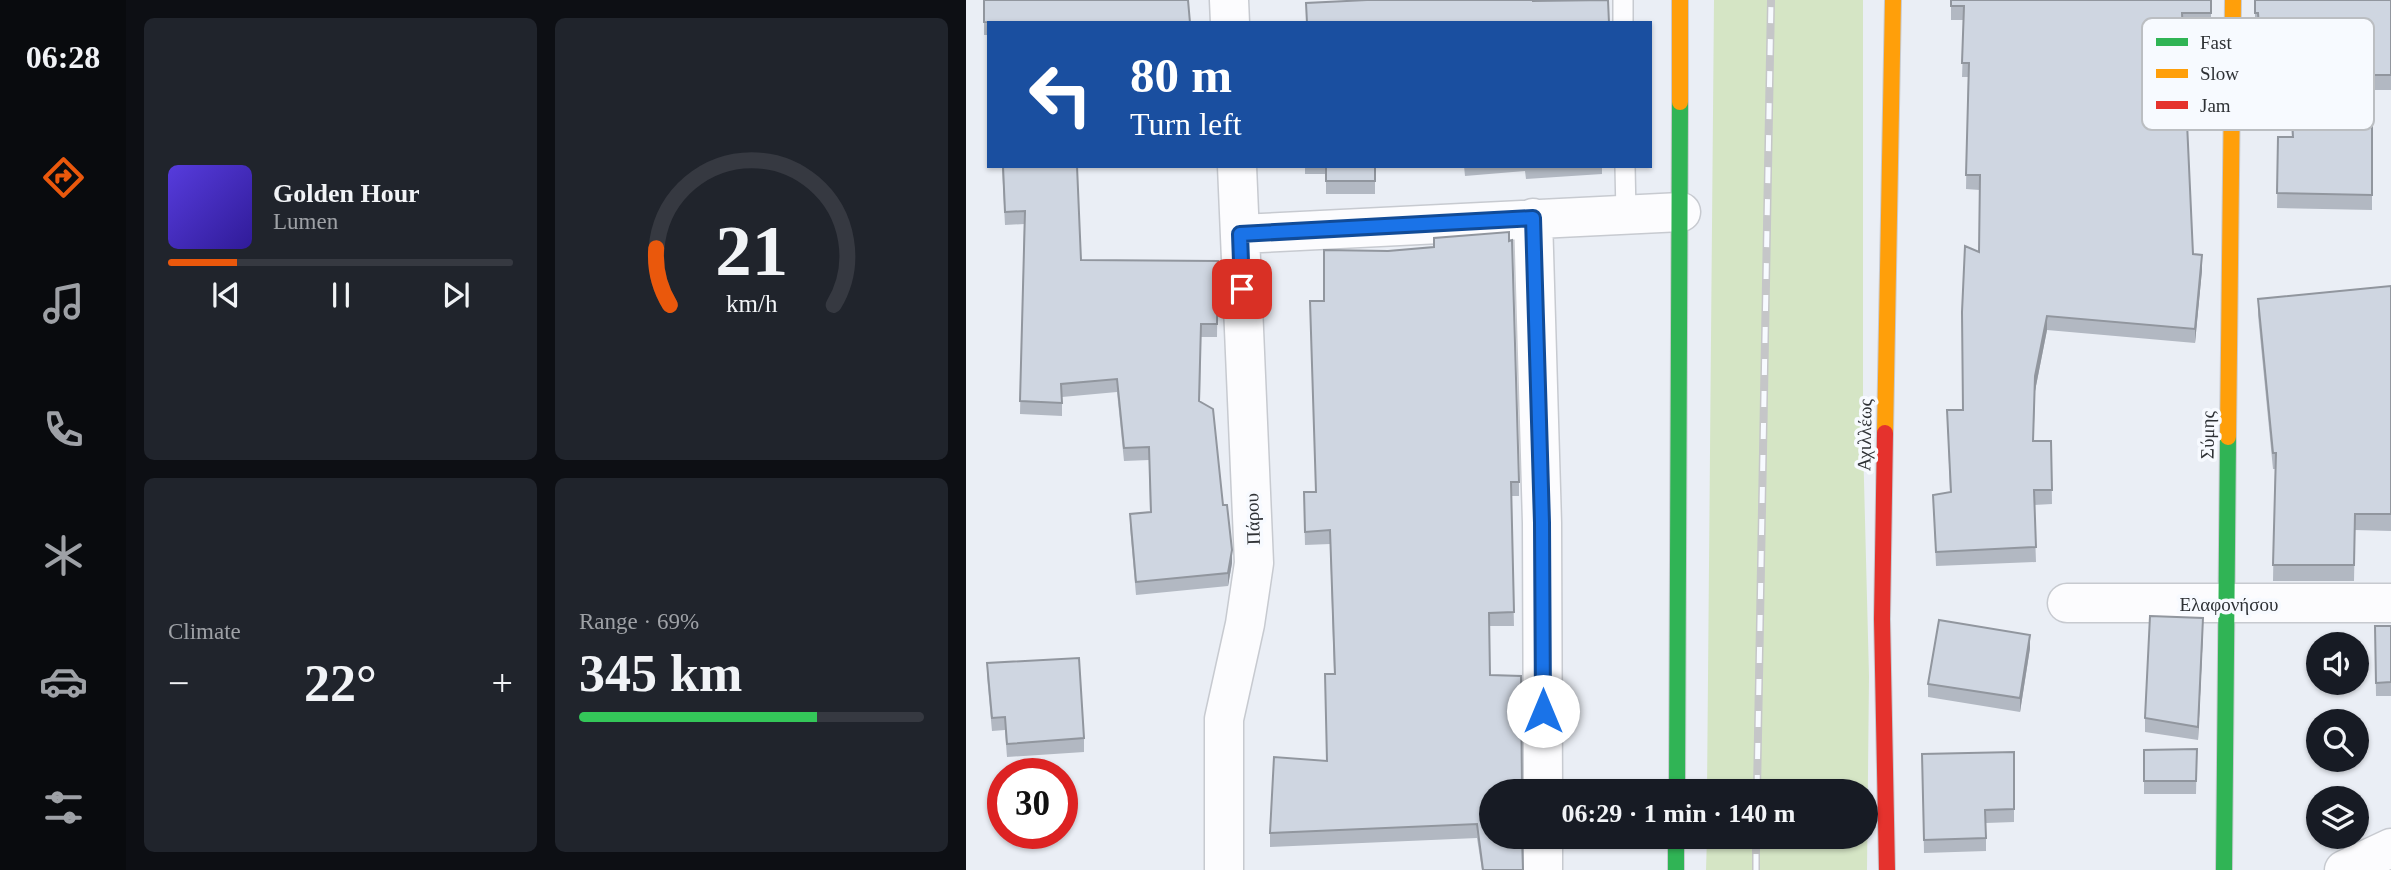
<!DOCTYPE html>
<html lang="en">
<head>
<meta charset="utf-8">
<style>
  :root { --surface:#171b24; --page:#20242c; --text:#f1f3f6; --muted:#9ea1a6; --line:#363941; --accent:#ea580c }
  body { margin:0; font-family:Georgia,serif; background:var(--page); color:var(--text); height:100vh; display:flex; flex-direction:column; font-size:26px; white-space:nowrap }
  * { box-sizing:border-box; margin:0 }
  p { font-size:23px; color:var(--muted) }
  .icon { flex:none; width:38px; height:38px; fill:none; stroke:currentColor; stroke-width:2; stroke-linecap:round; stroke-linejoin:round }
  .map { position:relative; flex:1; overflow:hidden }
  .panel { display:flex; flex-direction:column; gap:18px; padding:18px; background:#0d0f14; width:840px }
  .panel>* { flex:none }
  .banner { position:absolute; left:21px; top:21px; width:665px; height:147px; border-radius:0px; box-shadow:0 2px 5px #0004; background:#1a4fa0; color:#fff; overflow:hidden }
  .tools { position:absolute; left:1340px; top:632px; display:grid; gap:14px }
  .tools a { display:grid; place-items:center; width:63px; height:63px; border-radius:50%; background:var(--surface); box-shadow:0 2px 5px #0004; font-size:35px }
  .speed { position:absolute; left:21px; top:758px; display:flex; gap:14px; font-size:35px; font-weight:700; text-align:center }
  .speed>* { display:grid; place-content:center; width:91px; height:91px; border-radius:50%; background:var(--surface); box-shadow:0 2px 5px #0004; line-height:1 }
  .speed .limit { border:10px solid #d22; background:#fff; color:#111 }
  .pin { position:absolute; display:grid; place-items:center; width:60px; height:60px; color:#fff; margin:-30px; border-radius:14px; box-shadow:0 4px 10px #0006 }
  .me { position:absolute; width:77px; margin:-38px; rotate:0deg; stroke-linejoin:round; filter:drop-shadow(0 0 5px #0008) }
  .turn { display:flex; align-items:center; gap:24px; height:147px; padding:0 28px; font-size:32px }
  .turn .icon { width:91px; height:91px; stroke-width:2.5 }
  .turn b { display:block; font-size:49px; line-height:60px }
  .big { font-size:52px; font-weight:800; line-height:1.1 }
  .panel .card { flex:1; display:flex; flex-direction:column; justify-content:center; gap:10px; min-width:0; padding:0 24px; border-radius:10px; background:var(--page) }
  .panel .dial { align-items:center; gap:0 }
  .dial svg { height:182px; overflow:visible; fill:none; stroke:var(--line); stroke-width:7; stroke-linecap:round; text-anchor:middle }
  .dial text { fill:var(--text); stroke:none }
  .song { display:flex; align-items:center; gap:21px }
  .cover { width:84px; height:84px; border-radius:10px; background:linear-gradient(135deg,hsl(250 70% 55%),hsl(250 70% 35%)) }
  .played { height:7px; border-radius:4px; background:linear-gradient(90deg,var(--accent) 20%,var(--line) 20%) }
  .keys { display:flex; justify-content:space-around; direction:ltr }
  .heat { display:flex; justify-content:space-between; align-items:center; font-size:38px; direction:ltr }
  .charge { height:10px; border-radius:5px; background:linear-gradient(90deg,#34c759 69%,var(--line) 0) }
  .panel .tiles { flex:1; display:grid; gap:18px; grid-template-columns:repeat(2,1fr) }
  .trip { position:absolute; left:513px; top:779px; width:399px; height:70px; border-radius:35px; background:var(--surface); box-shadow:0 2px 5px #0004; font-weight:800; line-height:70px; text-align:center }
  main { display:flex; flex:1; min-height:0 }
  .dock { display:flex; flex-direction:column; width:126px; justify-content:space-around; align-items:center; background:#090b0e; color:var(--muted) }
  .dock .icon { width:49px; height:49px }
  .dock .current { color:var(--accent) }
  .dock b { font-size:32px; color:var(--text) }
  .map>svg:first-child { display:block }
  .green { fill:#d5e5c5 }
  .lines { fill:none; stroke-linecap:round; stroke-linejoin:round }
  .lane-casing { stroke:#c7cad0; stroke-width:22 }
  .street-casing { stroke:#c7cad0; stroke-width:41 }
  .fast-casing { stroke:#c7cad0; stroke-width:18 }
  .slow-casing { stroke:#c7cad0; stroke-width:18 }
  .jam-casing { stroke:#c7cad0; stroke-width:18 }
  .lane { stroke:#fcfcfe; stroke-width:19 }
  .street { stroke:#fcfcfe; stroke-width:38 }
  .fast { stroke:#30b455; stroke-width:16 }
  .slow { stroke:#ff9f0a; stroke-width:16 }
  .jam { stroke:#e5322d; stroke-width:16 }
  .rail-casing { stroke:#c5c6c8; stroke-width:8 }
  .rail { stroke:#f7faff; stroke-width:5; stroke-dasharray:16; stroke-linecap:butt }
  .wall { fill:#b2b8c2 }
  .shaded-wall { fill:#91969e }
  .building { fill:#cfd6e1; stroke:#91969e; stroke-width:2 }
  .route-casing { stroke:#114b97; stroke-width:18 }
  .route { stroke:#1a73e8; stroke-width:12 }
  .labels { text-anchor:middle; stroke-width:7; stroke-linejoin:round; paint-order:stroke }
  .street-label { font-size:19px; fill:#2e3135; stroke:#f7faff }
  .key { fill:#f7faff; stroke:#bbbec2; stroke-width:2 }
  .key-label { font-size:19px; fill:#2e3135 }
</style>
</head>
<body>
<main>
<nav class="dock">
<b>06:28</b>
<svg class="icon current" aria-label="directions" viewBox="0 0 24 24"><path d="M12 3l9 9-9 9-9-9zM9 14v-3h6M13 9l2 2-2 2"/></svg>
<svg class="icon" aria-label="music" viewBox="0 0 24 24"><path d="M9 18V5l10-2v13"/><circle cx="6" cy="18" r="3"/><circle cx="16" cy="16" r="3"/></svg>
<svg class="icon" aria-label="phone" viewBox="0 0 24 24"><path d="M5 4h4l2 5-3 2q2 4 5 5l2-3 5 2v4C11 20 4 13 5 4z"/></svg>
<svg class="icon" aria-label="climate" viewBox="0 0 24 24"><path d="M12 3v18M4 7l16 10M4 17L20 7"/></svg>
<svg class="icon" aria-label="car" viewBox="0 0 24 24"><path d="M5 17H2v-5l4-1 3-4h7l3 4 3 1v5h-3M9 17h6M6 11h13"/><circle cx="7" cy="17" r="2"/><circle cx="17" cy="17" r="2"/></svg>
<svg class="icon" aria-label="filters" viewBox="0 0 24 24"><path d="M4 7h16M4 17h16"/><circle cx="9" cy="7" r="2"/><circle cx="15" cy="17" r="2"/></svg>
</nav>
<section class="panel">
<div class="tiles">
<div class="card">
<div class="song"><i class="cover"></i><div><b>Golden Hour</b><p>Lumen</p></div></div>
<div class="played"></div>
<div class="keys"><svg class="icon" aria-label="previous" viewBox="0 0 24 24"><path d="M18 5L8 12l10 7zM5 5v14"/></svg><svg class="icon" aria-label="pause" viewBox="0 0 24 24"><path d="M8 5v14M16 5v14"/></svg><svg class="icon" aria-label="next" viewBox="0 0 24 24"><path d="M6 5l10 7-10 7zM19 5v14"/></svg></div>
</div>
<div class="card dial"><svg viewBox="0 0 100 80">
<path d="M14 69A42 42 0 1 1 86 69"/>
<path d="M14 69A42 42 0 0 1 8 44" stroke="#ea580c"/>
<text x="50" y="56" font-size="32" font-weight="700">21</text>
<text x="50" y="72" font-size="11">km/h</text>
</svg></div>
<div class="card"><p>Climate</p>
<div class="heat"><a>−</a><b class="big">22°</b><a>+</a></div>
</div>
<div class="card"><p>Range · 69%</p><b class="big">345 km</b><div class="charge"></div></div>
</div>
</section>
<div class="map">
<svg width="1425" height="870" viewBox="0 0 1425 870">
  <rect width="100%" height="100%" fill="#eaeef5"/>
  <path class="green" d="M 748,0 L 897,0 L 897,442 L 903,676 L 901,870 L 740,870 L 741,837 L 900,836 L 900,791 L 741,791 Z"/>
  <g class="lines">
    <g class="lane-casing">
      <path id="lane" d="M 657,0 L 657,23
        M 659,166 L 660,214"/>
    </g>
    <g class="street-casing">
      <path id="street" d="M 263,0 L 264,23
        M 567,218 L 576,523 L 577,791
        M 274,234 L 715,212
        M 1101,603 L 1425,603
        M 577,836 L 577,870
        M 258,870 L 258,719 L 279,624 L 288,563 L 271,166
        M 1378,870 L 1425,848"/>
    </g>
    <g class="fast-casing">
      <path id="fast" d="M 711,791 L 714,102
        M 710,836 L 710,870
        M 1258,870 L 1262,437"/>
    </g>
    <g class="slow-casing">
      <path id="slow" d="M 714,0 L 714,102
        M 919,433 L 927,0
        M 1262,437 L 1267,0"/>
    </g>
    <g class="jam-casing">
      <path id="jam" d="M 919,433 L 916,619 L 921,870"/>
    </g>
    <use href="#lane" class="lane"/>
    <use href="#street" class="street"/>
    <use href="#fast" class="fast"/>
    <use href="#slow" class="slow"/>
    <use href="#jam" class="jam"/>
    <g class="rail-casing">
      <path id="rail" d="M 791,791 L 805,0
        M 790,870 L 790,836"/>
    </g>
    <use href="#rail" class="rail"/>
  </g>
  <path class="wall" d="M 18,0 L 224,23 L 23,23 L 23,35 L 18,35 Z
    M 985,0 L 1245,0 L 1245,28 L 1217,28 L 1227,254 L 1236,270 L 1229,343 L 1081,330 L 1069,391 L 1067,441 L 1085,441 L 1086,504 L 1068,505 L 1070,562 L 970,566 L 967,495 L 984,492 L 981,410 L 996,410 L 1013,252 L 1014,190 L 1000,189 L 1002,77 L 996,77 L 998,20 L 985,20 Z
    M 1289,0 L 1425,0 L 1425,90 L 1406,90 L 1406,210 L 1311,208 L 1312,137 L 1326,137 L 1322,52 L 1294,54 L 1292,28 L 1289,28 Z
    M 36,166 L 111,166 L 115,260 L 252,261 L 251,337 L 235,337 L 234,402 L 257,505 L 266,563 L 262,586 L 170,595 L 164,527 L 164,514 L 184,512 L 183,460 L 158,461 L 151,392 L 96,397 L 96,416 L 54,414 L 58,224 L 39,225 Z
    M 339,166 L 409,166 L 409,194 L 360,194 L 360,174 L 339,174 Z
    M 498,166 L 636,166 L 636,174 L 560,179 L 559,171 L 499,176 Z
    M 1425,286 L 1425,531 L 1389,530 L 1388,581 L 1307,581 L 1309,469 L 1307,469 L 1292,315 L 1292,299 Z
    M 358,301 L 553,482 L 553,496 L 545,496 L 548,626 L 523,626 L 524,675 L 557,870 L 516,870 L 511,838 L 304,847 L 304,833 L 360,761 L 368,674 L 364,544 L 339,545 L 338,505 L 350,492 Z
    M 1409,626 L 1425,626 L 1425,696 L 1410,696 Z
    M 1237,632 L 1232,740 L 1179,732 L 1179,718 Z
    M 1064,648 L 1054,712 L 962,697 L 962,684 Z
    M 21,663 L 118,738 L 118,752 L 41,757 L 39,730 L 26,731 L 21,676 Z
    M 1231,749 L 1230,794 L 1178,794 L 1178,750 Z
    M 1048,752 L 1048,822 L 1020,823 L 1020,851 L 958,853 L 956,754 Z"/>
  <path class="shaded-wall" d="M 1236,255 L 1236,270 L 1229,343 L 1229,329 Z
    M 1081,316 L 1081,330 L 1069,391 L 1067,456 L 1069,376 Z
    M 266,550 L 266,563 L 262,586 L 262,573 Z
    M 1237,618 L 1237,632 L 1232,740 L 1232,727 Z
    M 1064,635 L 1064,648 L 1054,712 L 1054,698 Z"/>
  <path class="building" d="M 18,0 L 222,0 L 224,23 L 18,22 Z
    M 401,0 L 567,0 L 567,1 L 642,0 L 643,23 L 341,23 L 340,3 Z
    M 985,0 L 1245,0 L 1245,13 L 1216,13 L 1227,254 L 1236,255 L 1229,329 L 1081,316 L 1069,376 L 1067,441 L 1085,441 L 1086,490 L 1068,490 L 1070,547 L 970,552 L 967,495 L 985,492 L 981,410 L 997,410 L 996,312 L 999,246 L 1013,252 L 1014,175 L 1000,175 L 1003,63 L 996,63 L 998,6 L 985,6 Z
    M 1289,0 L 1425,0 L 1425,75 L 1406,75 L 1406,195 L 1311,193 L 1312,137 L 1327,137 L 1322,38 L 1294,39 L 1292,13 L 1289,13 Z
    M 37,166 L 111,166 L 115,260 L 252,261 L 251,324 L 235,324 L 233,401 L 247,409 L 257,505 L 261,505 L 266,550 L 262,573 L 170,582 L 164,514 L 185,512 L 183,447 L 158,448 L 151,379 L 95,384 L 96,403 L 54,401 L 59,211 L 39,212 Z
    M 360,166 L 409,166 L 409,181 L 360,181 Z
    M 543,232 L 543,241 L 546,240 L 553,482 L 545,482 L 548,612 L 523,613 L 524,675 L 555,676 L 556,791 L 525,791 L 525,836 L 556,836 L 557,870 L 517,870 L 511,824 L 304,833 L 308,757 L 361,761 L 359,674 L 369,674 L 364,530 L 339,532 L 338,492 L 350,492 L 344,301 L 358,301 L 358,250 L 422,251 L 468,247 L 468,238 Z
    M 1425,286 L 1425,514 L 1389,514 L 1388,565 L 1307,565 L 1310,453 L 1307,453 L 1292,299 Z
    M 1184,616 L 1237,618 L 1232,727 L 1179,718 Z
    M 973,620 L 1064,635 L 1054,698 L 962,684 Z
    M 1409,626 L 1425,626 L 1425,682 L 1410,683 Z
    M 113,658 L 118,738 L 41,744 L 39,717 L 26,718 L 21,663 Z
    M 1231,749 L 1230,781 L 1178,781 L 1178,750 Z
    M 1048,752 L 1048,809 L 1019,810 L 1020,838 L 958,840 L 956,754 Z"/>
  <g class="lines">
    <g class="route-casing">
      <path id="route" d="M 276,289 L 274,234 L 567,218 L 576,523 L 577,711"/>
    </g>
    <use href="#route" class="route"/>
  </g>
  <g class="labels">
    <g class="street-label">
      <text transform="translate(898 435) rotate(-89)" y="7">Αχιλλέως</text>
      <text transform="translate(1241 435) rotate(-89)" y="7">Σύμης</text>
      <text transform="translate(286 519) rotate(-92)" y="7">Πάρου</text>
      <text x="1263" y="611">Ελαφονήσου</text>
    </g>
  </g>
  <rect x="1176" y="18" width="232" height="112" rx="10" class="key"/>
  <rect x="1190" y="38" width="32" height="8" fill="#30b455"/>
  <rect x="1190" y="69" width="32" height="9" fill="#ff9f0a"/>
  <rect x="1190" y="101" width="32" height="8" fill="#e5322d"/>
  <g class="key-label">
    <text x="1234" y="49">Fast</text>
    <text x="1234" y="80">Slow</text>
    <text x="1234" y="112">Jam</text>
  </g>
</svg>
<div class="tools">
<a><svg class="icon" aria-label="sound" viewBox="0 0 24 24"><path d="M4 9h4l5-4v14l-5-4H4zM17 9q2 3 0 6"/></svg></a>
<a><svg class="icon" aria-label="search" viewBox="0 0 24 24"><circle cx="10" cy="10" r="6"/><path d="M15 15l6 6"/></svg></a>
<a><svg class="icon" aria-label="layers" viewBox="0 0 24 24"><path d="M12 4l9 5-9 5-9-5zM3 14l9 5 9-5"/></svg></a>
</div>
<div class="speed"><div class="limit">30</div></div>
<div class="pin" style="left:276px;top:289px;background:#d93025"><svg class="icon" aria-label="arrive" viewBox="0 0 24 24"><path d="M6 21V4h12l-3 4 3 4H6"/></svg></div>
<svg class="me" style="left:577px;top:711px" viewBox="-20 -20 40 40"><circle r="19" fill="#fff"/><path d="M0-13L10 11 0 6-10 11z" fill="#1a73e8"/></svg>
<div class="trip">06:29 · 1 min · 140 m</div>
<div class="banner">
<div class="turn"><svg class="icon" aria-label="left" viewBox="0 0 24 24"><path d="M17 20v-9H6M10 6l-5 5 5 5"/></svg><div><b>80 m</b>Turn left</div></div>
</div>
</div>
</main>
</body>
</html>
